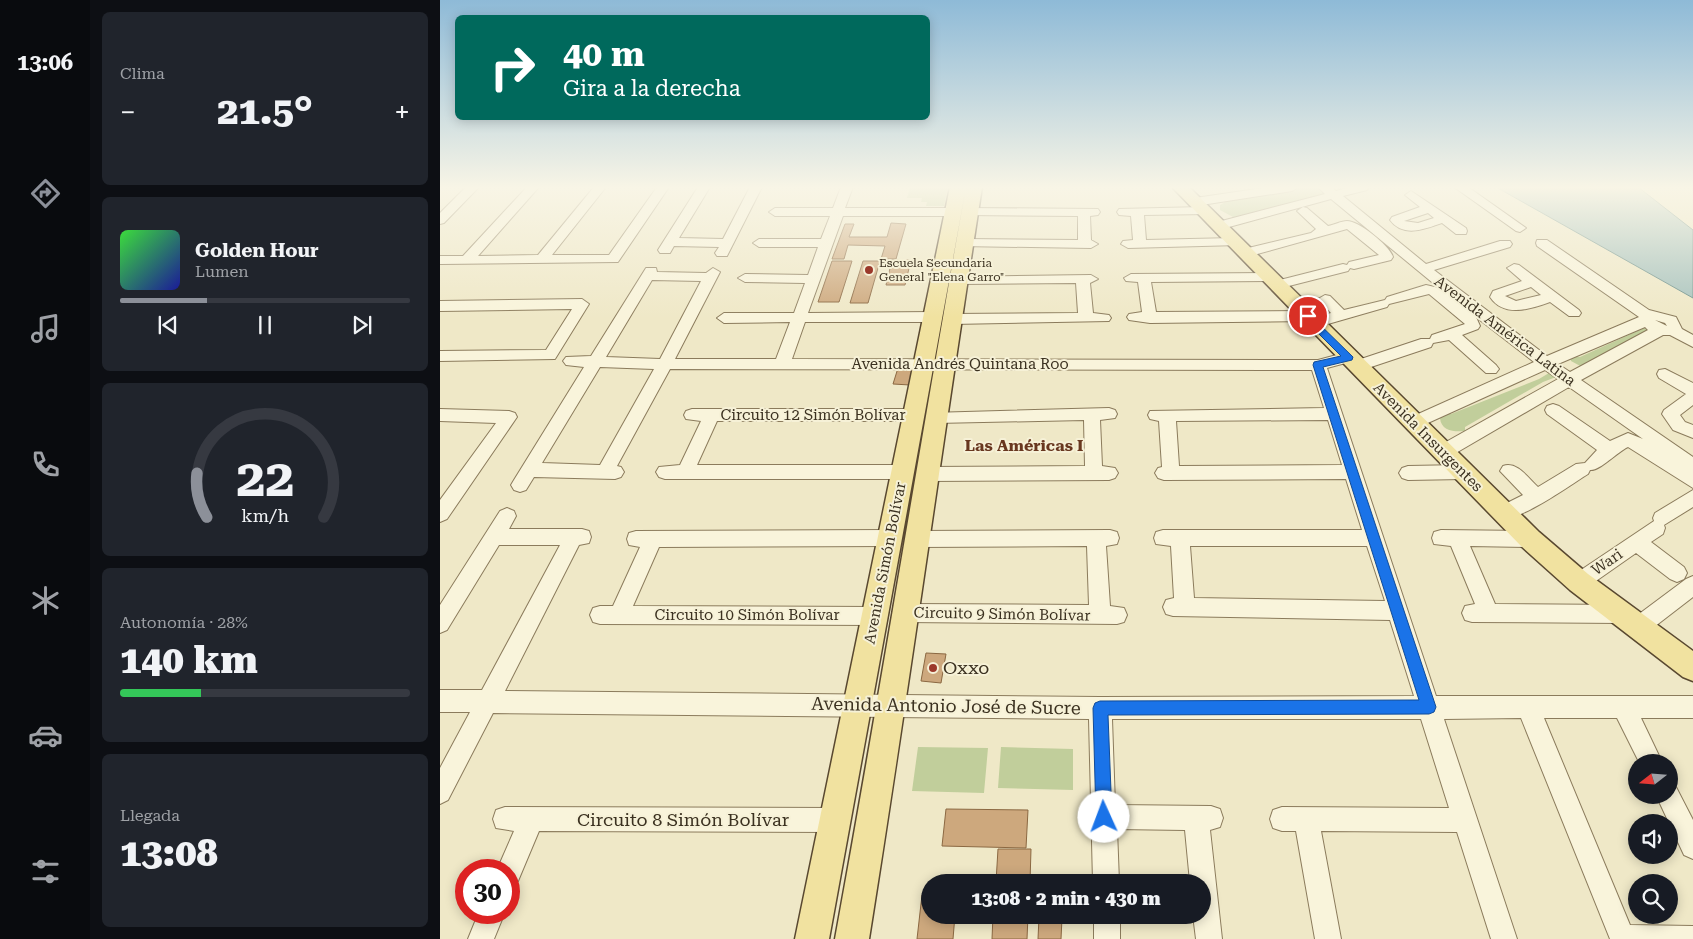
<!DOCTYPE html>
<html lang="es">
<head>
<meta charset="utf-8">
<style>
  :root { --surface:#171b24; --page:#20242c; --text:#f1f3f6; --muted:#9ea1a6; --line:#363941; --accent:#8c9099 }
  body { margin:0; font-family:"Roboto Serif",serif; background:var(--page); color:var(--text); height:100vh; display:flex; flex-direction:column; font-size:19px; white-space:nowrap }
  * { box-sizing:border-box; margin:0 }
  p { font-size:16px; color:var(--muted) }
  .icon { flex:none; width:28px; height:28px; fill:none; stroke:currentColor; stroke-width:2; stroke-linecap:round; stroke-linejoin:round }
  .map { position:relative; flex:1; overflow:hidden }
  .details { display:flex; flex-direction:column; gap:12px; padding:12px; background:#0d0f14; width:350px }
  .details>* { flex:none }
  .hud { position:absolute; left:15px; top:15px; width:475px; height:105px; border-radius:8px; box-shadow:0 2px 12px #0003; background:#00695c; color:#fff; overflow:hidden }
  .needle { width:32px; rotate:253deg }
  .buttons { position:absolute; left:1188px; top:754px; display:grid; gap:10px }
  .buttons a { display:grid; place-items:center; width:50px; height:50px; border-radius:50%; background:var(--surface); box-shadow:0 2px 12px #0003; font-size:25px }
  .speed { position:absolute; left:15px; top:859px; display:flex; gap:10px; font-size:25px; font-weight:700; text-align:center }
  .speed>* { display:grid; place-content:center; width:65px; height:65px; border-radius:50%; background:var(--surface); box-shadow:0 2px 12px #0003; line-height:1 }
  .speed .limit { border:8px solid #d22; background:#fff; color:#111 }
  .pin { position:absolute; display:grid; place-items:center; width:42px; height:42px; color:#fff; margin:-21px; border:2px solid #fff; border-radius:50%; box-shadow:0 1px 5px #0007 }
  .me { position:absolute; width:55px; margin:-28px; rotate:358deg; stroke-linejoin:round; filter:drop-shadow(0 0 4px #0008) }
  .turn { display:flex; align-items:center; gap:18px; height:105px; padding:0 25px; font-size:22px }
  .turn .icon { width:65px; height:65px; stroke-width:2.5 }
  .turn b { display:block; font-size:35px; line-height:42px }
  .big { font-size:38px; font-weight:800; line-height:1.1 }
  .details .tile { flex:1; display:flex; flex-direction:column; justify-content:center; gap:8px; min-width:0; padding:0 18px; border-radius:8px; background:var(--page) }
  .details .dial { align-items:center; gap:0 }
  .dial svg { height:130px; overflow:visible; fill:none; stroke:var(--line); stroke-width:7; stroke-linecap:round; text-anchor:middle }
  .dial text { fill:var(--text); stroke:none }
  .song { display:flex; align-items:center; gap:15px }
  .cover { width:60px; height:60px; border-radius:8px; background:linear-gradient(135deg,hsl(120 70% 55%),hsl(240 70% 35%)) }
  .played { height:5px; border-radius:2px; background:linear-gradient(90deg,var(--accent) 30%,var(--line) 30%) }
  .keys { display:flex; justify-content:space-around; direction:ltr }
  .heat { display:flex; justify-content:space-between; align-items:center; font-size:28px; direction:ltr }
  .charge { height:8px; border-radius:4px; background:linear-gradient(90deg,#34c759 28%,var(--line) 0) }
  .trip { position:absolute; left:481px; top:874px; width:290px; height:50px; border-radius:25px; background:var(--surface); box-shadow:0 2px 12px #0003; font-weight:800; line-height:50px; text-align:center }
  main { display:flex; flex:1; min-height:0 }
  .dock { display:flex; flex-direction:column; width:90px; justify-content:space-around; align-items:center; background:#090b0e; color:var(--muted) }
  .dock .icon { width:35px; height:35px }
  .dock .on { color:var(--accent) }
  .dock b { font-size:22px; color:var(--text) }
  .map>svg:first-child { display:block }
  .green { fill:#c1ce9b }
  .water { fill:#a8c3be; stroke:#6f928d }
  .building { fill:#cda87d; stroke:#8b6842 }
  .lines { fill:none; stroke-linecap:round; stroke-linejoin:round }
  .minor-casing { stroke:#8b7b5c; stroke-width:2 }
  .major-casing { stroke:#594830; stroke-width:3 }
  .minor { fill:#f9f4db; fill-rule:evenodd }
  .major { fill:#f1e2a0; fill-rule:evenodd }
  .route { fill:#1a73e8; stroke:#114b97 }
  .poi-dot { fill:#9b392b; stroke:#f6f1d7; stroke-width:2 }
  .labels { text-anchor:middle; stroke-width:4; stroke-linejoin:round; paint-order:stroke }
  .far-poi-label { font-size:12px; fill:#3b3120; stroke:#f6f1d7; text-anchor:start }
  .street-label { font-size:15px; fill:#3b3120; stroke:#f6f1d7 }
  .neighbourhood-label { font-size:16px; font-weight:bold; fill:#68371f; stroke:#f6f1d7 }
  .near-poi-label { font-size:18px; fill:#3b3120; stroke:#f6f1d7; text-anchor:start }
  .near-street-label { font-size:18px; fill:#3b3120; stroke:#f6f1d7 }
</style>
</head>
<body>
<main>
<nav class="dock">
<b>13:06</b>
<svg class="icon on" aria-label="directions" viewBox="0 0 24 24"><path d="M12 3l9 9-9 9-9-9zM9 14v-3h6M13 9l2 2-2 2"/></svg>
<svg class="icon" aria-label="music" viewBox="0 0 24 24"><path d="M9 18V5l10-2v13"/><circle cx="6" cy="18" r="3"/><circle cx="16" cy="16" r="3"/></svg>
<svg class="icon" aria-label="phone" viewBox="0 0 24 24"><path d="M5 4h4l2 5-3 2q2 4 5 5l2-3 5 2v4C11 20 4 13 5 4z"/></svg>
<svg class="icon" aria-label="climate" viewBox="0 0 24 24"><path d="M12 3v18M4 7l16 10M4 17L20 7"/></svg>
<svg class="icon" aria-label="car" viewBox="0 0 24 24"><path d="M5 17H2v-5l4-1 3-4h7l3 4 3 1v5h-3M9 17h6M6 11h13"/><circle cx="7" cy="17" r="2"/><circle cx="17" cy="17" r="2"/></svg>
<svg class="icon" aria-label="filters" viewBox="0 0 24 24"><path d="M4 7h16M4 17h16"/><circle cx="9" cy="7" r="2"/><circle cx="15" cy="17" r="2"/></svg>
</nav>
<section class="details">
<div class="tile"><p>Clima</p>
<div class="heat"><a>−</a><b class="big">21.5°</b><a>+</a></div>
</div>
<div class="tile">
<div class="song"><i class="cover"></i><div><b>Golden Hour</b><p>Lumen</p></div></div>
<div class="played"></div>
<div class="keys"><svg class="icon" aria-label="previous" viewBox="0 0 24 24"><path d="M18 5L8 12l10 7zM5 5v14"/></svg><svg class="icon" aria-label="pause" viewBox="0 0 24 24"><path d="M8 5v14M16 5v14"/></svg><svg class="icon" aria-label="next" viewBox="0 0 24 24"><path d="M6 5l10 7-10 7zM19 5v14"/></svg></div>
</div>
<div class="tile dial"><svg viewBox="0 0 100 80">
<path d="M14 69A42 42 0 1 1 86 69"/>
<path d="M14 69A42 42 0 0 1 8 42" stroke="#8c9099"/>
<text x="50" y="56" font-size="32" font-weight="700">22</text>
<text x="50" y="72" font-size="11">km/h</text>
</svg></div>
<div class="tile"><p>Autonomía · 28%</p><b class="big">140 km</b><div class="charge"></div></div>
<div class="tile"><p>Llegada</p><b class="big">13:08</b></div>
</section>
<div class="map">
<svg width="1253" height="939" viewBox="0 0 1253 939">
  <rect width="100%" height="100%" fill="#efe8c7"/>
  <path class="green" d="M 470,187 L 508,187 L 504,206 L 486,206 L 487,202 L 481,202 L 482,198 L 467,198 Z
    M 868,187 L 882,188 L 884,194 L 806,214 L 804,217 L 793,217 L 780,210 L 780,205 L 789,200 Z
    M 1204,328 L 1209,331 L 1149,363 L 1144,368 L 1131,361 L 1130,358 L 1134,356 L 1140,357 Z
    M 1109,373 L 1116,377 L 1103,382 L 1025,427 L 1025,431 C 1014,432 1001,431 1000,418 L 1004,413 L 1011,414 L 1099,379 Z
    M 478,747 L 548,748 L 544,793 L 472,791 Z
    M 561,747 L 633,749 L 633,790 L 558,788 Z"/>
  <path class="water" d="M 1056,187 L 1198,187 L 1253,230 L 1253,298 Z"/>
  <path class="building" d="M 451,223 L 466,224 L 456,259 L 441,259 L 445,246 L 408,245 L 404,259 L 392,259 L 405,224 L 414,224 L 409,237 L 447,237 Z
    M 452,260 L 471,260 L 465,285 L 446,285 Z
    M 392,261 L 412,261 L 399,302 L 378,302 Z
    M 423,261 L 440,261 L 428,303 L 410,303 Z
    M 458,368 L 474,368 L 470,385 L 453,384 Z
    M 486,653 L 506,654 L 501,683 L 481,681 Z
    M 506,809 L 588,810 L 586,848 L 502,846 Z
    M 558,849 L 591,849 L 590,882 L 556,882 Z
    M 482,895 L 490,895 L 490,915 L 515,915 L 513,939 L 477,939 Z
    M 553,915 L 588,915 L 587,939 L 552,939 Z
    M 599,917 L 622,918 L 621,939 L 598,939 Z"/>
  <g class="lines">
    <g class="minor-casing">
      <path id="minor" d="M 26,187 L 39,187 L 4,223 L 0,224 L 0,213 Z
        M 87,187 L 99,187 L 38,256 L 98,255 L 154,187 L 166,187 L 112,255 L 169,255 L 217,187 L 229,187 L 178,262 L 0,264 L 0,256 L 23,256 Z
        M 258,187 L 270,187 L 239,238 L 283,239 L 310,187 L 322,187 L 287,256 L 277,256 L 275,253 L 279,247 L 234,246 L 230,253 L 220,253 L 218,250 Z
        M 401,187 L 413,187 L 405,208 L 513,208 L 519,212 L 513,216 L 403,216 L 368,313 L 493,312 L 500,317 L 493,322 L 365,322 L 352,359 L 878,360 L 908,352 L 913,353 L 916,357 L 913,361 L 887,368 L 996,696 L 1253,696 L 1253,718 L 1201,718 L 1222,762 L 1199,762 L 1177,718 L 1104,718 L 1190,925 L 1253,926 L 1253,939 L 1170,939 L 1081,718 L 1004,719 L 1077,939 L 1051,939 L 1017,832 L 881,831 L 901,939 L 875,939 L 856,831 L 842,831 L 833,828 L 830,819 L 833,810 L 842,807 L 1009,808 L 981,719 L 672,719 L 675,805 L 771,806 L 780,809 L 783,818 L 780,827 L 770,830 L 782,939 L 756,939 L 753,915 L 762,915 L 762,882 L 750,882 L 745,830 L 677,829 L 679,882 L 653,882 L 649,719 L 53,713 L 8,800 L 0,804 L 0,768 L 30,712 L 0,712 L 0,690 L 42,690 L 120,545 L 59,545 L 7,630 L 0,633 L 0,605 L 60,511 L 67,508 L 74,511 L 76,516 L 69,529 L 142,529 L 149,531 L 151,537 L 149,543 L 139,545 L 65,691 L 660,697 L 974,696 L 950,620 L 733,616 L 726,614 L 723,607 L 726,600 L 734,598 L 731,546 L 716,544 L 714,538 L 716,532 L 723,530 L 922,530 L 906,479 L 724,480 L 718,478 L 715,473 L 718,468 L 722,467 L 719,421 L 710,419 L 708,415 L 710,411 L 884,408 L 872,370 L 230,369 L 177,466 L 181,467 L 184,472 L 181,477 L 175,479 L 94,477 L 86,490 L 80,492 L 74,490 L 71,485 L 74,480 L 144,367 L 126,365 L 123,361 L 126,357 L 151,356 L 206,268 L 216,268 L 217,272 L 266,273 L 273,268 L 280,272 L 235,359 L 336,359 L 350,322 L 284,323 L 277,318 L 284,313 L 354,313 L 365,283 L 305,282 L 298,278 L 305,274 L 368,275 L 378,247 L 319,247 L 313,243 L 319,239 L 381,239 L 390,216 L 335,216 L 329,212 L 335,208 L 393,208 ZM 212,280 L 261,281 L 220,359 L 166,357 ZM 160,367 L 214,369 L 160,465 L 102,463 ZM 888,420 L 902,465 L 739,466 L 736,421 ZM 750,546 L 927,546 L 945,601 L 754,598 Z
        M 830,187 L 858,187 L 852,191 L 755,206 L 749,202 L 755,198 Z
        M 878,187 L 891,187 L 896,191 L 910,187 L 929,187 L 927,190 L 903,196 L 986,264 L 1060,241 L 1070,241 L 1072,244 L 1070,247 L 994,270 L 1107,356 L 1199,317 L 1097,246 L 1096,243 L 1097,240 L 1107,240 L 1209,310 L 1236,317 L 1242,329 L 1253,335 L 1253,347 L 1230,335 L 1223,335 L 1141,380 L 1253,457 L 1253,488 L 1188,447 C 1177,452 1160,471 1150,470 L 1148,474 C 1130,485 1076,525 1057,518 L 1054,513 L 1057,508 L 1083,495 L 1060,471 L 1063,466 C 1077,461 1088,478 1098,487 L 1136,464 L 1145,463 L 1157,450 L 1107,414 L 1105,410 L 1107,406 L 1113,404 L 1119,406 L 1170,441 L 1188,433 L 1203,439 L 1129,387 L 1009,457 L 1003,459 L 997,457 L 994,452 L 997,447 L 1118,379 L 1105,370 L 979,427 L 973,429 L 967,427 L 965,423 L 967,419 L 1094,362 L 1036,317 L 1040,326 L 1038,329 L 1022,335 L 1056,365 L 1059,369 L 1056,373 L 1046,373 L 1009,340 L 993,343 L 991,347 L 922,370 L 912,370 L 909,366 L 912,362 L 981,339 L 990,339 L 992,335 L 1025,324 L 989,294 L 949,304 L 947,307 L 874,328 L 869,326 L 868,321 L 710,323 L 689,320 L 687,317 L 689,314 L 702,312 L 698,282 L 686,281 L 684,278 L 691,274 L 828,273 L 835,277 L 828,281 L 711,282 L 716,312 L 868,311 L 873,313 L 874,318 L 891,313 L 878,299 L 885,295 L 890,296 L 904,310 L 945,300 L 947,297 L 986,285 L 999,288 L 891,199 L 778,230 L 772,226 L 774,223 L 885,194 ZM 1215,320 L 1225,323 L 1227,326 ZM 1205,327 L 1208,330 L 1130,372 L 1118,364 Z
        M 1014,187 L 1028,187 L 1086,228 L 1080,232 L 1076,231 Z
        M 971,191 L 1026,228 L 1027,231 L 1026,234 L 1016,234 L 1002,223 C 985,229 963,238 950,220 L 952,217 L 980,207 L 965,195 ZM 988,213 L 994,218 L 978,223 L 964,221 Z
        M 763,207 L 769,211 L 767,214 L 704,215 L 706,240 L 794,238 L 799,239 L 800,242 L 799,245 L 688,248 L 681,244 L 683,241 L 693,240 L 691,216 L 679,215 L 677,212 L 679,209 Z
        M 863,207 L 867,208 L 888,226 C 894,225 901,221 907,221 C 919,221 950,246 953,257 L 951,260 L 914,269 L 910,268 L 908,271 L 837,289 L 832,288 L 830,285 L 832,282 L 903,264 L 907,265 L 909,262 L 939,255 L 907,229 L 810,256 L 800,256 L 798,253 L 800,250 L 871,233 L 876,229 L 857,211 Z
        M 530,208 L 658,209 L 660,212 L 658,215 L 650,216 L 651,240 L 658,244 L 651,248 L 520,246 L 519,243 L 525,239 L 638,240 L 638,216 L 526,215 L 524,212 L 526,209 Z
        M 1074,264 L 1079,265 L 1139,310 L 1141,313 L 1139,316 L 1129,316 L 1110,302 C 1091,309 1064,318 1050,297 L 1053,291 L 1082,281 L 1067,268 ZM 1091,287 L 1101,295 L 1076,301 L 1065,296 Z
        M 651,275 L 658,279 L 650,283 L 653,313 L 669,315 L 671,318 L 669,321 L 512,324 L 505,319 L 512,314 L 638,313 L 636,283 L 518,284 L 511,280 L 513,277 Z
        M 142,299 L 149,304 L 115,359 L 0,361 L 0,351 L 106,350 L 132,309 L 0,311 L 0,301 Z
        M 1225,369 L 1253,383 L 1253,405 L 1240,415 L 1245,422 L 1253,425 L 1253,438 L 1233,430 L 1222,414 L 1224,410 L 1246,394 L 1219,378 L 1217,374 L 1219,370 Z
        M 669,408 L 675,410 L 677,414 L 675,418 L 660,420 L 662,466 L 675,468 L 678,473 L 675,478 L 669,480 L 486,481 L 480,479 L 477,474 L 480,469 L 486,467 L 645,466 L 644,420 L 496,423 L 490,421 L 488,417 L 490,413 Z
        M 0,409 L 69,411 L 75,413 L 77,417 L 7,519 L 0,522 L 0,500 L 56,423 L 0,421 Z
        M 252,409 L 473,409 L 479,411 L 481,415 L 479,419 L 473,421 L 277,421 L 257,465 L 463,465 L 469,467 L 472,472 L 469,477 L 463,479 L 225,479 L 219,477 L 216,472 L 219,467 L 240,465 L 261,421 L 246,419 L 244,415 L 246,411 Z
        M 1023,465 L 1029,467 L 1032,472 L 1029,477 L 1023,479 L 968,480 L 962,478 L 959,473 L 962,468 L 968,466 Z
        M 1253,490 L 1253,507 L 1224,525 L 1225,528 L 1223,534 L 1211,542 L 1244,567 L 1247,573 L 1244,579 L 1237,582 L 1230,579 L 1196,553 L 1146,588 L 1139,591 L 1132,588 L 1129,582 L 1132,576 L 1214,521 L 1213,518 L 1215,513 Z
        M 449,530 L 456,532 L 458,538 L 456,544 L 449,546 L 219,547 L 193,606 L 434,607 L 441,609 L 444,616 L 441,623 L 434,625 L 160,624 L 153,622 L 150,615 L 153,608 L 160,606 L 173,606 L 200,547 L 189,545 L 187,539 L 189,533 L 196,531 Z
        M 670,530 L 677,532 L 679,538 L 677,544 L 666,546 L 670,606 L 684,608 L 687,615 L 684,622 L 677,624 L 465,622 L 458,620 L 455,613 L 458,606 L 465,604 L 649,605 L 647,546 L 476,547 L 469,545 L 467,539 L 469,533 L 476,531 Z
        M 1001,530 L 1090,531 L 1097,533 L 1099,539 L 1097,545 L 1090,547 L 1030,546 L 1055,604 L 1181,605 L 1188,607 L 1191,614 L 1188,621 L 1181,623 L 1032,622 L 1025,620 L 1022,613 L 1025,606 L 1035,604 L 1011,546 L 994,544 L 992,538 L 994,532 Z
        M 1253,576 L 1253,597 L 1205,634 L 1198,637 L 1191,634 L 1188,627 L 1191,620 L 1246,579 Z
        M 1229,783 L 1236,787 L 1253,820 L 1253,859 L 1244,855 L 1216,795 L 1229,795 Z
        M 65,807 L 396,808 L 405,811 L 408,820 L 405,829 L 396,832 L 99,831 L 78,881 L 69,885 L 69,870 L 57,870 L 74,831 L 56,828 L 53,819 L 56,810 Z
        M 39,912 L 65,912 L 54,939 L 28,939 Z
        M 654,915 L 680,915 L 680,939 L 654,939 Z"/>
    </g>
    <g class="major-casing">
      <path id="major" d="M 510,187 L 526,187 L 389,939 L 355,939 Z
        M 526,187 L 542,187 C 503,438 469,689 429,939 L 395,939 C 441,689 481,437 526,187 Z
        M 732,187 L 749,187 L 1099,532 L 1148,574 L 1253,651 L 1253,681 L 1243,677 L 1130,590 L 1081,546 Z"/>
    </g>
    <use href="#minor" class="minor"/>
    <use href="#major" class="major"/>
  </g>
  <linearGradient id="sky" x2="0" y2="1"><stop stop-color="#8ebad7"/><stop offset="0.59" stop-color="#f8f5e6"/><stop offset="1" stop-color="#f8f5e6" stop-opacity="0"/></linearGradient>
  <rect width="1253" height="318" fill="url(#sky)"/>
  <path class="route" d="M 868,313 L 913,357 L 912,360 L 883,367 L 996,707 L 994,712 L 989,714 L 668,715 L 672,817 L 670,823 L 664,825 L 659,823 L 656,817 L 653,708 L 655,703 L 660,701 L 979,700 L 873,365 L 874,362 L 901,356 L 864,319 L 864,314 Z"/>
  <g class="poi-dot">
    <circle cx="429" cy="270" r="5"/>
    <circle cx="493" cy="668" r="5"/>
  </g>
  <g class="labels">
    <g class="far-poi-label">
      <text x="439" y="267">Escuela Secundaria<tspan x="439" dy="14">General "Elena Garro"</tspan></text>
    </g>
    <g class="street-label">
      <text transform="translate(1065 331) rotate(37)" y="5">Avenida América Latina</text>
      <text x="520" y="369">Avenida Andrés Quintana Roo</text>
      <text x="373" y="420">Circuito 12 Simón Bolívar</text>
      <text transform="translate(988 437) rotate(45)" y="5">Avenida Insurgentes</text>
      <text transform="translate(1167 562) rotate(-35)" y="5">Wari</text>
      <text transform="translate(445 563) rotate(-79)" y="5">Avenida Simón Bolívar</text>
      <text transform="translate(562 614) rotate(1)" y="5">Circuito 9 Simón Bolívar</text>
      <text x="307" y="620">Circuito 10 Simón Bolívar</text>
    </g>
    <g class="neighbourhood-label">
      <text x="584" y="451">Las Américas I</text>
    </g>
    <g class="near-poi-label">
      <text x="503" y="674">Oxxo</text>
    </g>
    <g class="near-street-label">
      <text transform="translate(506 706) rotate(1)" y="6">Avenida Antonio José de Sucre</text>
      <text x="243" y="826">Circuito 8 Simón Bolívar</text>
    </g>
  </g>
</svg>
<div class="buttons">
<a><svg class="needle" viewBox="-14 -14 28 28"><path d="M0-13l5 13h-10z" fill="#e53935"/><path d="M0 13l5-13h-10z" fill="#9ea1a6"/></svg></a>
<a><svg class="icon" aria-label="sound" viewBox="0 0 24 24"><path d="M4 9h4l5-4v14l-5-4H4zM17 9q2 3 0 6"/></svg></a>
<a><svg class="icon" aria-label="search" viewBox="0 0 24 24"><circle cx="10" cy="10" r="6"/><path d="M15 15l6 6"/></svg></a>
</div>
<div class="speed"><div class="limit">30</div></div>
<div class="pin" style="left:868px;top:316px;background:#d93025"><svg class="icon" aria-label="arrive" viewBox="0 0 24 24"><path d="M6 21V4h12l-3 4 3 4H6"/></svg></div>
<svg class="me" style="left:664px;top:817px" viewBox="-20 -20 40 40"><circle r="19" fill="#fff"/><path d="M0-13L10 11 0 6-10 11z" fill="#1a73e8"/></svg>
<div class="trip">13:08 · 2 min · 430 m</div>
<div class="hud">
<div class="turn"><svg class="icon" aria-label="right" viewBox="0 0 24 24"><path d="M7 20v-9h11M14 6l5 5-5 5"/></svg><div><b>40 m</b>Gira a la derecha</div></div>
</div>
</div>
</main>
</body>
</html>
